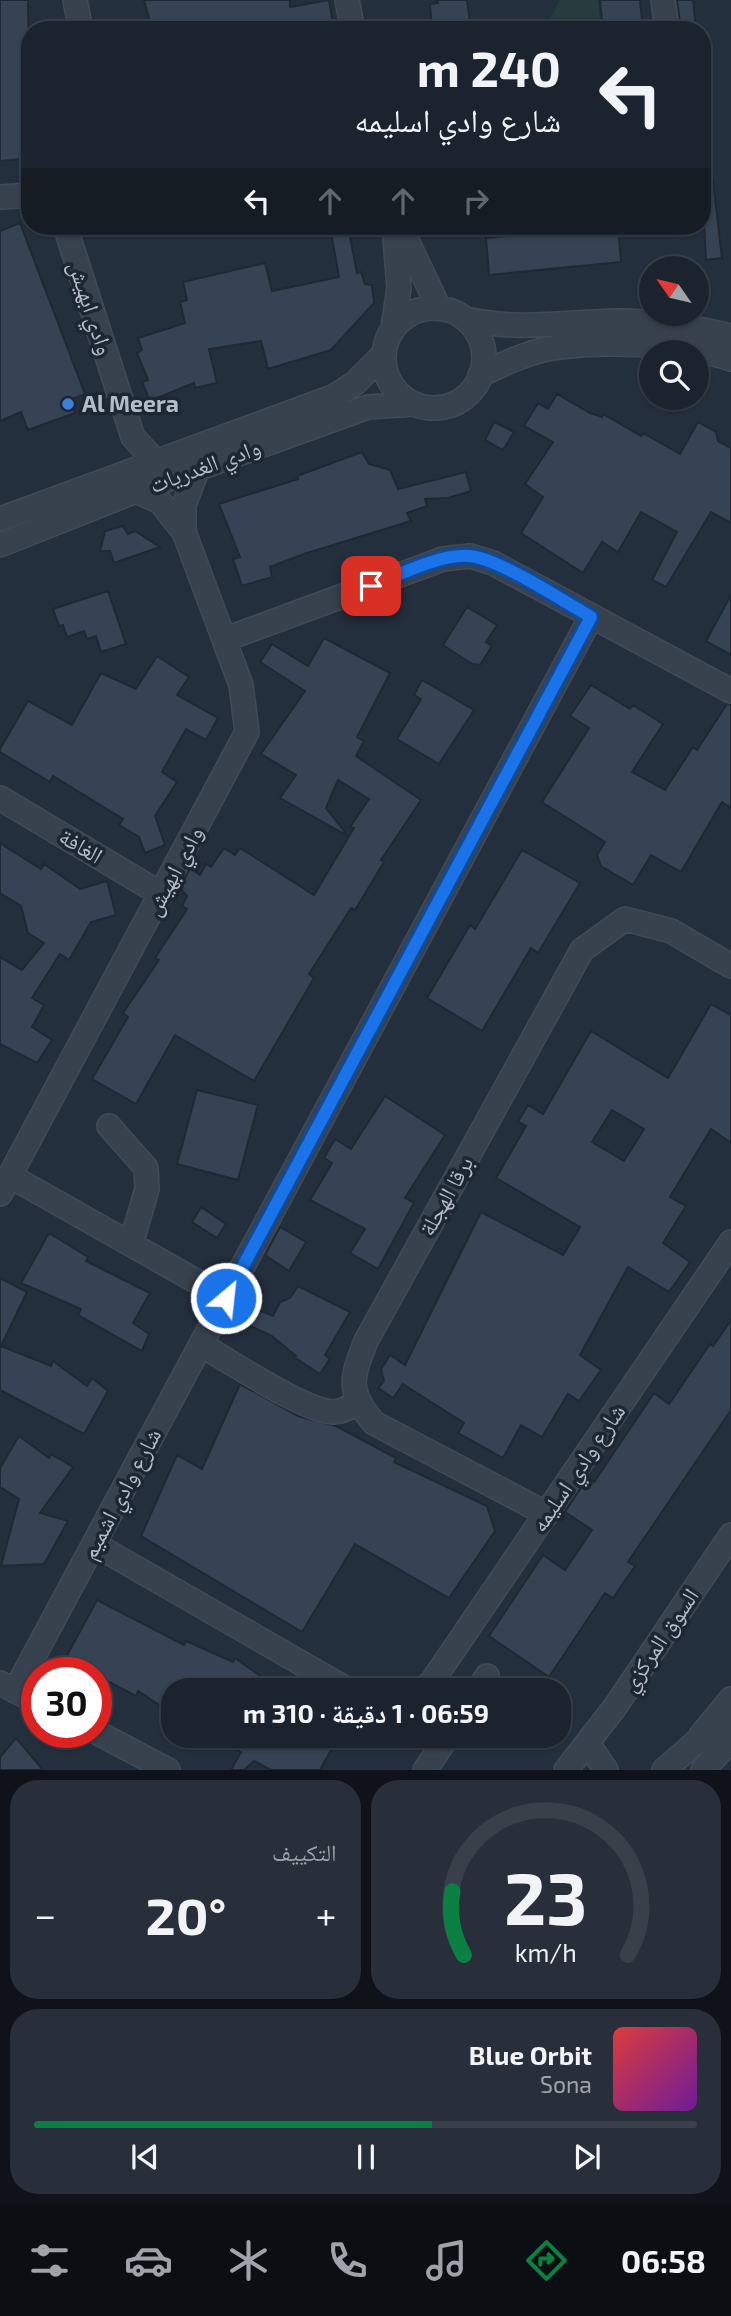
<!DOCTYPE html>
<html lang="ar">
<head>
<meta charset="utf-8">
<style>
  :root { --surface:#1b232e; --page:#282f3a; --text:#f1f3f6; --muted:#a0a4aa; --line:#39404a; --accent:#0b8043 }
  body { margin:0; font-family:"Exo 2","Noto Naskh Arabic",sans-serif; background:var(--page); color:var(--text); direction:rtl; height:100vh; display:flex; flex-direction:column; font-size:26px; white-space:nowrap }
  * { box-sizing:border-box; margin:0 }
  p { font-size:23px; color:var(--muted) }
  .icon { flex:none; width:38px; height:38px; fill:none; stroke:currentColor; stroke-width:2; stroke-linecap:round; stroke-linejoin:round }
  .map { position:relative; height:1770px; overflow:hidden; direction:ltr }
  .sheet { display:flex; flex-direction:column; gap:10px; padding:10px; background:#0f1319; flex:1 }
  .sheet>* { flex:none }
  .banner { position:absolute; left:21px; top:21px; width:690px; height:214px; border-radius:28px; box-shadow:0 2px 5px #0004,0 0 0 2px var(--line); direction:rtl; background:#1b232e; color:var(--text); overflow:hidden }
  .needle { width:46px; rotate:304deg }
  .fabs { position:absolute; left:639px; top:256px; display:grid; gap:14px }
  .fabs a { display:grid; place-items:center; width:70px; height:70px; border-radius:50%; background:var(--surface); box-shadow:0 2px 5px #0004,0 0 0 2px var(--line); font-size:35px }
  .speed { position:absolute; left:21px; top:1657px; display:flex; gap:14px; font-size:35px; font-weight:700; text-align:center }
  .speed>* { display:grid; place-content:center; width:91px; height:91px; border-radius:50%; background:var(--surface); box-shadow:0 2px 5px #0004,0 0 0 2px var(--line); line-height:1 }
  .speed .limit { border:10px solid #d22; background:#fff; color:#111 }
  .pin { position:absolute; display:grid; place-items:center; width:60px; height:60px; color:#fff; margin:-30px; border-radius:14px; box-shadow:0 4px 10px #0006 }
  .me { position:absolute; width:77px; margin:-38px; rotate:28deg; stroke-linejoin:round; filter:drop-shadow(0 0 5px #0008) }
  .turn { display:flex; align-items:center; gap:24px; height:147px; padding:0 35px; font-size:32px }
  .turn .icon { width:91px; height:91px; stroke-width:2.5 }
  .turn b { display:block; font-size:49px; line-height:60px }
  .lanes { display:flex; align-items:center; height:66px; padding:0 35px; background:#0003; justify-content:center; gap:35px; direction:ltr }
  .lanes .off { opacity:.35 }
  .big { font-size:52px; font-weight:700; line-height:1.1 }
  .sheet .widget { flex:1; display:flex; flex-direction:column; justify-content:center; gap:10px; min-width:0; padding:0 24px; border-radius:28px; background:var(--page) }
  .sheet .dial { align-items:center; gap:0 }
  .dial svg { height:182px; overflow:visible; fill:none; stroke:var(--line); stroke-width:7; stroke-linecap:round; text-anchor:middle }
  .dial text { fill:var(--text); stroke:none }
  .song { display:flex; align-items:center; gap:21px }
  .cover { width:84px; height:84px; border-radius:10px; background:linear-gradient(135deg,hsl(0 70% 55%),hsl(280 70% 35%)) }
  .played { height:7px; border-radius:4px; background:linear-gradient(90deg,var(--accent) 60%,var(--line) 60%) }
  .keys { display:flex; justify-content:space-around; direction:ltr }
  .heat { display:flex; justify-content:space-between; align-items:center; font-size:38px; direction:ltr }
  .sheet .tiles { flex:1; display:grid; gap:10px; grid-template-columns:1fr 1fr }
  .widget:last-child { grid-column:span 2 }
  .trip { position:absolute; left:161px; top:1678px; width:410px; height:70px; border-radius:28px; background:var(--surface); box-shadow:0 2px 5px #0004,0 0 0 2px var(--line); font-weight:700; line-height:70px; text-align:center; direction:rtl }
  .tab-bar { display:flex; height:112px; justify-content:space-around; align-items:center; background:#0b0e12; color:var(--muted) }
  .tab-bar .icon { width:49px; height:49px }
  .tab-bar .on { color:var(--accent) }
  .tab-bar b { font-size:32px; color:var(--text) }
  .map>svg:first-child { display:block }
  .green { fill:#263c3f }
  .building { fill:#364354; stroke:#1f2835; stroke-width:2; fill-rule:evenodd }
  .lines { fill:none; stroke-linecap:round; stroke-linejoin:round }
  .minor-casing { stroke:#414a57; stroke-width:26 }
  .minor { stroke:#38414e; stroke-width:23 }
  .route-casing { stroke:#114b97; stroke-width:18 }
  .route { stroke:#1a73e8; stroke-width:12 }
  .shop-dot { fill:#3f7fe0; stroke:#1d2633; stroke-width:2.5 }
  .labels { text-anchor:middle; stroke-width:7; stroke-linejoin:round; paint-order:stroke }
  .street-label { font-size:23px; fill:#b4bcc9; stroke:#1d2633 }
  .poi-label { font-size:23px; font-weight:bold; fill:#b4bcc9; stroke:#1d2633; text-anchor:start }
</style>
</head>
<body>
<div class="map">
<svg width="731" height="1770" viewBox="0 0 731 1770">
  <rect width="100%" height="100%" fill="#242f3e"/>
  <path class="green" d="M 560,0 L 598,0 L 601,30 L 484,30 L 493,24 L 550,19 Z"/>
  <path class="building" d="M 0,0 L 28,0 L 30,120 L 21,119 L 23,159 L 0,161 Z
    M 144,0 L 290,0 L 290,7 L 329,0 L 334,30 L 152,30 Z
    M 437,0 L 467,0 L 471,30 L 432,30 L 430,4 L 438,3 Z
    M 600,0 L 640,0 L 643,30 L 603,30 Z
    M 677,0 L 693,0 L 696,30 L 681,30 Z
    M 702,181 L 713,181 L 722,258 L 706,260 Z
    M 20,223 L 85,394 L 70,400 L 75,413 L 28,430 L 21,412 L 0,421 L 0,231 Z
    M 330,226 L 348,226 L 357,273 L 361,272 L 365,284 L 372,285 L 374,303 L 331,350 L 268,369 L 261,341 L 209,349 L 217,383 L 195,388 L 194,383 L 150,401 L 142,382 L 148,380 L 137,353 L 142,350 L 138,338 L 185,323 L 180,302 L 187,300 L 183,282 L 265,263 L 272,291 L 339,277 Z
    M 618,226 L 621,262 L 489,275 L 486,238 Z
    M 557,394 L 590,413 L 602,417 L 603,414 L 641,436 L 643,433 L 680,454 L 698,422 L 716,432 L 718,441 L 731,448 L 731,523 L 711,512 L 666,587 L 652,580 L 677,532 L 641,512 L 618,552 L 602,542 L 583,573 L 521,533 L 543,497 L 525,484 L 553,442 L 524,426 L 538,403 L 548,409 Z
    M 494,422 L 514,432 L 503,450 L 485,440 Z
    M 362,452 L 369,464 L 390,470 L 398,489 L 466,472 L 471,491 L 448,498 L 425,499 L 427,506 L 407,513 L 411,521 L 304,554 L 270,567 L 272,577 L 242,586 L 233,559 L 240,557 L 219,504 L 298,479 L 297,476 Z
    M 123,526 L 128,534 L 135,531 L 160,547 L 114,563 L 110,551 L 100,551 L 105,531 Z
    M 108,591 L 126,644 L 101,652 L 96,636 L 87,639 L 84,631 L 67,637 L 63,625 L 59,626 L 53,609 Z
    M 731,595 L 731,655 L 706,641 Z
    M 467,607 L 497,625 L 486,642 L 492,646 L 480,665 L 472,664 L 443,645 Z
    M 324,638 L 390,673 L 357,737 L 364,741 L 356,756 L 421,800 L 381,860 L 384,862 L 355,910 L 351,908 L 309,974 L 314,978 L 254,1081 L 175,1035 L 136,1104 L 92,1079 L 128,1017 L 123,1013 L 159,960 L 155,958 L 187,909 L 182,906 L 187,896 L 180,888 L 190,868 L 200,875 L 206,864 L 211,867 L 224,848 L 235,855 L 240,848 L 314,895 L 354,828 L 350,827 L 369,799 L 338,780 L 326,808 L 348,836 L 280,798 L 296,775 L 261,754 L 305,691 L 260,662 L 272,644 L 308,666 Z
    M 157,656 L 189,677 L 177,695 L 218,718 L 206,740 L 186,729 L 162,772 L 177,782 L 155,816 L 165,845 L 145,853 L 139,837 L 119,825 L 123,819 L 53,776 L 50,782 L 0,752 L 0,749 L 28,701 L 72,725 L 101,673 L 136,689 Z
    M 422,680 L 474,710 L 439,764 L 397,739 L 421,699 L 414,695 Z
    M 591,685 L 630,709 L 633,705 L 663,724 L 632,772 L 665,790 L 693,747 L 697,750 L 727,704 L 731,705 L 731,808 L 722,802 L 681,872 L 651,855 L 633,885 L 601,866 L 597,855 L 605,842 L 542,802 L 589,728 L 570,716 Z
    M 0,843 L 41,869 L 44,864 L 80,889 L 107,881 L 116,915 L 91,922 L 69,960 L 60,954 L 32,998 L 44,1005 L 32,1027 L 52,1040 L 37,1063 L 0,1044 L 0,957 L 22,970 L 44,943 L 28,933 L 21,906 L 0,893 Z
    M 522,850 L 580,883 L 538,953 L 531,948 L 482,1031 L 427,998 L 470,925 L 475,929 Z
    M 711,1004 L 731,1015 L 731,1143 L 711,1129 L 670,1197 L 686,1206 L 663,1243 L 690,1262 L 669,1292 L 628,1267 L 580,1355 L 601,1370 L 579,1401 L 568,1394 L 542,1437 L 521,1425 L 503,1458 L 458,1433 L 464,1423 L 403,1384 L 393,1398 L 378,1388 L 384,1381 L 381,1369 L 390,1355 L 405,1365 L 481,1212 L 563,1255 L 580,1227 L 496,1178 L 526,1126 L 518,1122 L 528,1105 L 543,1114 L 591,1031 L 668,1078 ZM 612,1110 L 644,1129 L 624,1161 L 592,1142 Z
    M 197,1090 L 258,1105 L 238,1180 L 177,1164 Z
    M 385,1096 L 445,1135 L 405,1198 L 414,1203 L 378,1269 L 350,1253 L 365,1229 L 310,1200 L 332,1163 L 324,1158 L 335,1139 L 351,1149 Z
    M 201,1207 L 226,1224 L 217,1238 L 192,1222 Z
    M 280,1227 L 306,1242 L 289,1271 L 265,1255 Z
    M 49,1233 L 88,1257 L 86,1261 L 150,1293 L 133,1323 L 149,1334 L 142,1351 L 78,1315 L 81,1309 L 21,1283 Z
    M 0,1278 L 27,1292 L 1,1346 L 51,1366 L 53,1361 L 87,1386 L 92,1378 L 108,1391 L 84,1434 L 0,1390 Z
    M 298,1286 L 350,1312 L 325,1355 L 330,1359 L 320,1374 L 294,1357 L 296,1356 L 272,1336 L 246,1324 L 257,1309 L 273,1316 L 280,1302 L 290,1298 Z
    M 731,1320 L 731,1410 L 628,1562 L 635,1566 L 613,1598 L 605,1593 L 549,1677 L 489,1636 L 543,1555 L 565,1570 L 592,1530 L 565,1512 L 588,1477 L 594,1482 L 654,1393 L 669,1404 L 710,1344 L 713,1346 Z
    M 240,1384 L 298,1416 L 336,1426 L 396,1458 L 394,1462 L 487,1506 L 495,1531 L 449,1598 L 355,1544 L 302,1632 L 141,1536 L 177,1455 L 202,1469 Z
    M 19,1436 L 49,1458 L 51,1454 L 73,1467 L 40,1513 L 68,1521 L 44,1564 L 1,1566 L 19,1499 L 0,1487 L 0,1468 Z
    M 97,1600 L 184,1645 L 186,1641 L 233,1662 L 235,1658 L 280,1690 L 173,1690 L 173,1714 L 138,1691 L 136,1696 L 65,1659 Z
    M 208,1736 L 308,1736 L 331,1750 L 320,1770 L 271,1770 L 254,1761 L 244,1770 L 231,1770 L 241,1752 Z
    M 16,1738 L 43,1770 L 0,1770 L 0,1757 Z"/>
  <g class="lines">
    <g class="minor-casing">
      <path id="minor" d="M 75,0 L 81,30
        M 347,0 L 353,30
        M 663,0 L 667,30
        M 0,197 L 30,195
        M 65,226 L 133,437 L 157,463
        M 400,226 L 439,308
        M384 358a50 50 0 1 1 100 0a50 50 0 1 1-100 0Z
        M 466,319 C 517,331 566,322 618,321 C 656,321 694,327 731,336
        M 393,328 L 399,288 L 394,226
        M 480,375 C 501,365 524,354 547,349 C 599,340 681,343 731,359
        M 0,519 L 335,396 L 355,383 L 384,354
        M 184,532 L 184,505 L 198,468
        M 0,545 L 136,491 L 368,407 L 415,404
        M 226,639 L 443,559 L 470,556 L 493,563 L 731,691
        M 0,798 L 161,894
        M 109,1126 L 146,1168 L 147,1189 L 131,1244
        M 10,1176 L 226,1298
        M 0,1194 L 247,732 L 241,685 L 184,532 L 160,502 L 136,491
        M 201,1345 C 230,1361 302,1410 332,1412 C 343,1412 348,1408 356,1402
        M 547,1514 L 374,1423 C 347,1391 351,1379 366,1341 L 582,950 L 625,919 L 671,931 L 731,966
        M 94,1544 L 348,1690
        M 0,1683 L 37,1702
        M 422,1690 L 431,1683 L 731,1242
        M 478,1690 L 487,1676
        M 15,1691 L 591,617
        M 96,1732 L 168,1770
        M 701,1735 L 731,1699
        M 588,1744 L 606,1770
        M 425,1770 L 448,1736
        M 566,1770 L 615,1707 L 731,1535
        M 664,1770 L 695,1743 L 731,1725
        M 703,1770 L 731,1740"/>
    </g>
    <use href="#minor" class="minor"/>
  </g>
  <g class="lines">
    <g class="route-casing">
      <path id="route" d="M 226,1298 L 591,617 C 563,601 500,559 470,556 C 438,554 400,575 371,586"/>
    </g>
    <use href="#route" class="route"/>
  </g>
  <circle class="shop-dot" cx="68" cy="404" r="7"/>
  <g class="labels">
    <g class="street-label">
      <text transform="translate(91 308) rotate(72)" y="8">وادي ابهيش</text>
      <text transform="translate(205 466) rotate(-20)" y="8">وادي الغدريات</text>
      <text transform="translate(81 846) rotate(31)" y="8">الغافة</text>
      <text transform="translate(174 871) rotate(-62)" y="8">وادي ابهيش</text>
      <text transform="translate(446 1196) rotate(-61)" y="8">برقا الهجلة</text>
      <text transform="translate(578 1468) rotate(-56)" y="8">شارع وادي اسليمه</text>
      <text transform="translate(121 1494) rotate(-62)" y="8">شارع وادي اشميم</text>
      <text transform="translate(660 1640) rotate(-56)" y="8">السوق المركزي</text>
    </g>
    <g class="poi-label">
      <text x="82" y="412">Al Meera</text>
    </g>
  </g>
</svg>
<div class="fabs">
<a><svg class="needle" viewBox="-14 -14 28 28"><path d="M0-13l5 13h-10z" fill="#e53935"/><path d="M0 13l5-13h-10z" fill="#a0a4aa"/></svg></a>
<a><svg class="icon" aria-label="search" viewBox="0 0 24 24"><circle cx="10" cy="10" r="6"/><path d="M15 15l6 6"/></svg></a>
</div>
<div class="speed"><div class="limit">30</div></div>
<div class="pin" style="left:371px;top:586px;background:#d93025"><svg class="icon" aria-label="arrive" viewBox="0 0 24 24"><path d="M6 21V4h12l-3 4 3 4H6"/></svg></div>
<svg class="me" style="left:226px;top:1298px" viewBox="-20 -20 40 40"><circle r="17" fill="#1a73e8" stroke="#fff" stroke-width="3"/><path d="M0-11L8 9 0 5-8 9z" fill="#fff"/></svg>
<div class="trip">06:59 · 1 دقيقة · 310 m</div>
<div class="banner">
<div class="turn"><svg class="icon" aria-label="left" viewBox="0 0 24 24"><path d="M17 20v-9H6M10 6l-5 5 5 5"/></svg><div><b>240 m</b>شارع وادي اسليمه</div></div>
<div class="lanes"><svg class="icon" aria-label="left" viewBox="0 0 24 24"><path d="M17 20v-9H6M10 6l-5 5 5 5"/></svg><svg class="icon off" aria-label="ahead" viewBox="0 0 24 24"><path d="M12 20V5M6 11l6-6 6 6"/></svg><svg class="icon off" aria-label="ahead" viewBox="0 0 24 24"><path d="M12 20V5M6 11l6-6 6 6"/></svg><svg class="icon off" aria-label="right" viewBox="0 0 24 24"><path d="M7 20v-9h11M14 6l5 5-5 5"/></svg></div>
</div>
</div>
<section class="sheet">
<div class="tiles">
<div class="widget dial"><svg viewBox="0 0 100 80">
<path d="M14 69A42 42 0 1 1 86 69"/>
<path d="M14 69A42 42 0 0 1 9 41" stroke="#0b8043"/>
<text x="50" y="56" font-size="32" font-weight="700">23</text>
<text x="50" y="72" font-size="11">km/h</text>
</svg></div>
<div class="widget"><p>التكييف</p>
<div class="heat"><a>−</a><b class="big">20°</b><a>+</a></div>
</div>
<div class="widget">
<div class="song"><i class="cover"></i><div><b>Blue Orbit</b><p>Sona</p></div></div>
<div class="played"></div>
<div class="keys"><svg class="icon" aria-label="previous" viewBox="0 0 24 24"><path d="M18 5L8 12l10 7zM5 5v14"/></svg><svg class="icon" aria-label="pause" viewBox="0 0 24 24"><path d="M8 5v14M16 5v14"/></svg><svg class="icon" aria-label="next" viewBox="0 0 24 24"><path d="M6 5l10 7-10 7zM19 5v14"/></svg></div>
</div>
</div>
</section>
<nav class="tab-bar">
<b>06:58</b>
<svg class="icon on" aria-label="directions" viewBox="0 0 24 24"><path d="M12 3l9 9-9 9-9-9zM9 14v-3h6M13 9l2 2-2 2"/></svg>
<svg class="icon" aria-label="music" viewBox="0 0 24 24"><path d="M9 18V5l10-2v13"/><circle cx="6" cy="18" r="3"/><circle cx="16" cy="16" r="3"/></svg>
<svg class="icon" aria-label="phone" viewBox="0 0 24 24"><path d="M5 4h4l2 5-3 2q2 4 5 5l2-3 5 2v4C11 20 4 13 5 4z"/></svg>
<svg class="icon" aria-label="climate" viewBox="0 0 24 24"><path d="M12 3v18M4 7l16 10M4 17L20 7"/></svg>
<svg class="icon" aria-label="car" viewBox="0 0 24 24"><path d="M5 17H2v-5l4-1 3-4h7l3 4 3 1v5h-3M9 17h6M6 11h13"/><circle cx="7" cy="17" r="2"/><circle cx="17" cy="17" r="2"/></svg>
<svg class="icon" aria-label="filters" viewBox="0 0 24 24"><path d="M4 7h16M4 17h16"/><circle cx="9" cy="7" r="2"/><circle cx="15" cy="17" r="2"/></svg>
</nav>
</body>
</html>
